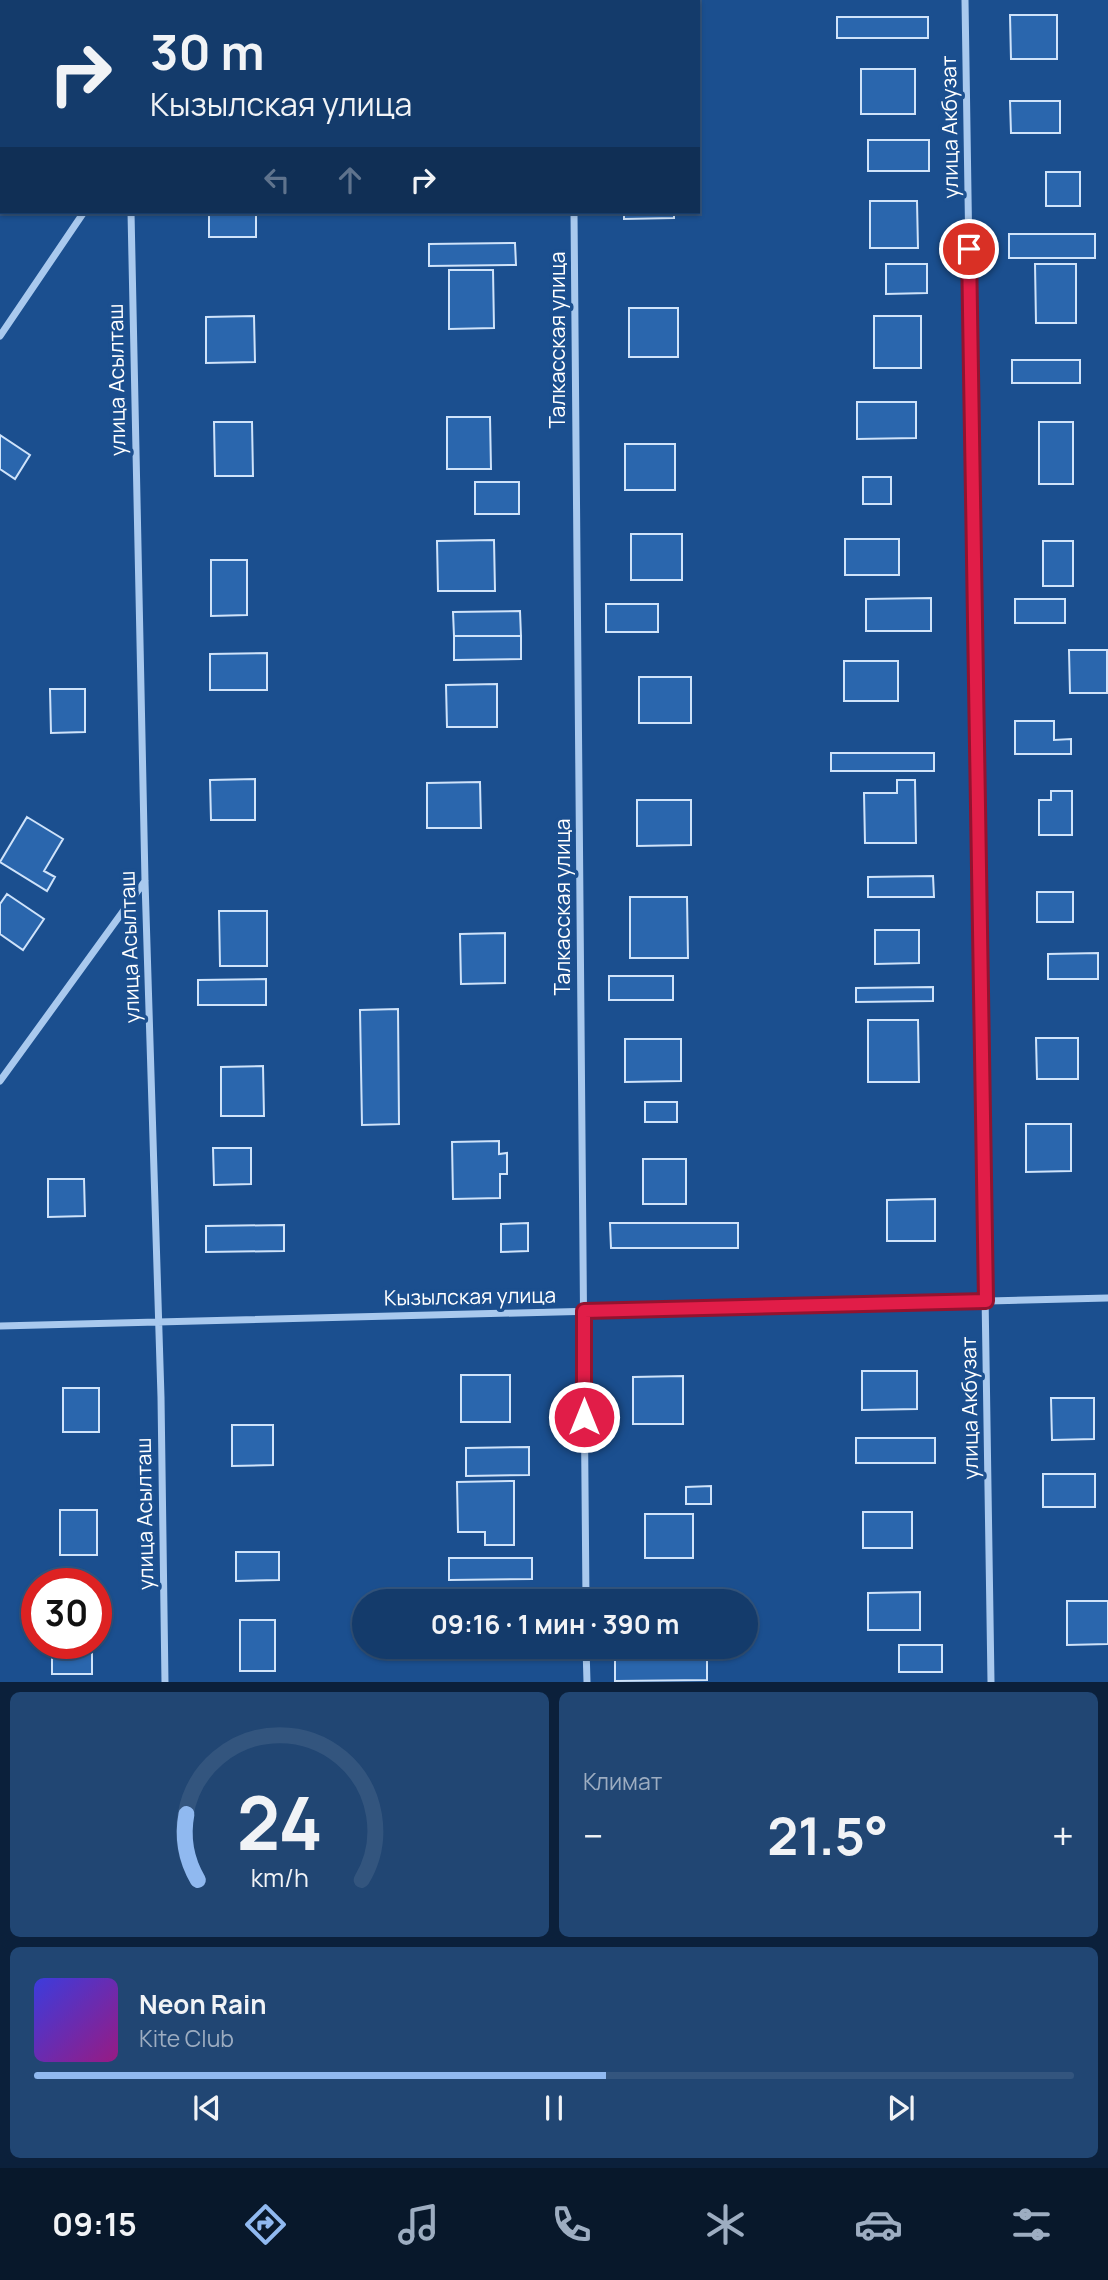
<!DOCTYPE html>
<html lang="ru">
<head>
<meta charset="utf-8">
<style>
  :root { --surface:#143b6b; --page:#214673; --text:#f1f3f6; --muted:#9dadc1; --line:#33557e; --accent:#90b9f0 }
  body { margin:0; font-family:Manrope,sans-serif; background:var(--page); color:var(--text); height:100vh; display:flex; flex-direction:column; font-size:26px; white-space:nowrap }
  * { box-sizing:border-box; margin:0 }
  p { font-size:23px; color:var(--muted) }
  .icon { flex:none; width:38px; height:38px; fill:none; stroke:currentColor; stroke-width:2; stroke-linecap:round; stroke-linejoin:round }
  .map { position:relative; height:1682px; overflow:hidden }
  .drawer { display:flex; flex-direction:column; gap:10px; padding:10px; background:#0b203b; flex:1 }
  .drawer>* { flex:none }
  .top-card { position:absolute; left:0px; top:0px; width:700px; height:214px; box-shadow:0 2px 5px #0004,0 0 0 2px var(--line); background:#143b6b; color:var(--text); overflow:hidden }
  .speed { position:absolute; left:21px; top:1568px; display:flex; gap:14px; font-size:35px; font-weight:700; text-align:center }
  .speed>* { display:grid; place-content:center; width:91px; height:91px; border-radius:50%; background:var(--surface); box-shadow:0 2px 5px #0004,0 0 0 2px var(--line); line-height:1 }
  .speed .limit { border:10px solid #d22; background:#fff; color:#111 }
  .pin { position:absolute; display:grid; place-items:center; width:60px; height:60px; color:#fff; margin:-30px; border:4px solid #fff; border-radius:50%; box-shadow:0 2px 7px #0007 }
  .me { position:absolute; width:77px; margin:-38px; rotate:0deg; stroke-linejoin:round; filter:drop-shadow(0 0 5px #0008) }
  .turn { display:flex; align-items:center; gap:24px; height:147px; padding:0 35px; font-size:32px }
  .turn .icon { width:91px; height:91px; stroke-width:2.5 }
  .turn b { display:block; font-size:49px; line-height:60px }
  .lanes { display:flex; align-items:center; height:66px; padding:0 35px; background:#0003; justify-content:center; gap:35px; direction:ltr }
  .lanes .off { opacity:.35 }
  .big { font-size:52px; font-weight:700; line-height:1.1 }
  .drawer .widget { flex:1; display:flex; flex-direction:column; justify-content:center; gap:10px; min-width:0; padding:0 24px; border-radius:10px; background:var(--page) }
  .drawer .dial { align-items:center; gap:0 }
  .dial svg { height:182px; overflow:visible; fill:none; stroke:var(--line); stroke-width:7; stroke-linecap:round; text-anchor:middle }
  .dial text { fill:var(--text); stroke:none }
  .song { display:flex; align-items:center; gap:21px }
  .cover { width:84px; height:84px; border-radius:10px; background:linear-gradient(135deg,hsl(240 70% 55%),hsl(310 70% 35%)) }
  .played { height:7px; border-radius:4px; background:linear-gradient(90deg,var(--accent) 55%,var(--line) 55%) }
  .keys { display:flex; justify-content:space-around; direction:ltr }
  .heat { display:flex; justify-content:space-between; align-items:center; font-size:38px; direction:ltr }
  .drawer .tiles { flex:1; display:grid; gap:10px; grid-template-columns:1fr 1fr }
  .widget:last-child { grid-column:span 2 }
  .trip { position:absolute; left:352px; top:1589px; width:406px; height:70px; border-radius:35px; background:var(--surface); box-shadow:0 2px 5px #0004,0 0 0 2px var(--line); font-weight:700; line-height:70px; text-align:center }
  .dock { display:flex; height:112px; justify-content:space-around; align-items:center; background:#08182b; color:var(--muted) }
  .dock .icon { width:49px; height:49px }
  .dock .active { color:var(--accent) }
  .dock b { font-size:32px; color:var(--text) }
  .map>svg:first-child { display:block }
  .building { fill:#2a66ad; stroke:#cfe3fa; stroke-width:2 }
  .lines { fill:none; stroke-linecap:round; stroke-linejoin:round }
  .minor { stroke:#a9c9ee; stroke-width:7 }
  .route-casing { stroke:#92132f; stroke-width:18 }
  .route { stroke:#e11d48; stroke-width:12 }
  .labels { text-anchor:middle; stroke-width:7; stroke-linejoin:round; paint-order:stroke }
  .street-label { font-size:21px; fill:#fff; stroke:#1b4f8f }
</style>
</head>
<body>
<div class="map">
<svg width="1108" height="1682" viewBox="0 0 1108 1682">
  <rect width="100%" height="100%" fill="#1b4f8f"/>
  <path class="building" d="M 1010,15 L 1057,15 L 1057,59 L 1011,59 Z
    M 837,17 L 928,17 L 928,38 L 837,38 Z
    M 861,69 L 915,69 L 915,114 L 861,114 Z
    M 1010,101 L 1060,101 L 1060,133 L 1011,133 Z
    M 868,140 L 929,140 L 929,171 L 868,171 Z
    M 1046,172 L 1080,172 L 1080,206 L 1046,206 Z
    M 870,201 L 917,201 L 918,248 L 870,248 Z
    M 209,212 L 256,212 L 256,237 L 209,237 Z
    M 624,212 L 674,212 L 674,218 L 624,219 Z
    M 1009,234 L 1095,234 L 1095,258 L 1009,258 Z
    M 515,243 L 516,265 L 429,266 L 429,244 Z
    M 886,264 L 927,264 L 927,293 L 886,294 Z
    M 1035,264 L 1076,264 L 1076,323 L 1036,323 Z
    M 449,270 L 493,270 L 494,328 L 449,329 Z
    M 629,308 L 678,308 L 678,357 L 629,357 Z
    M 254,316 L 255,362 L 206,363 L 206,317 Z
    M 874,316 L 921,316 L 921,368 L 874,368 Z
    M 1012,360 L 1080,360 L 1080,383 L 1012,383 Z
    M 857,402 L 916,402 L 916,438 L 857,439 Z
    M 447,417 L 490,417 L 491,469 L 447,469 Z
    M 214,422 L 252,422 L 253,476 L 215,476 Z
    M 1039,422 L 1073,422 L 1073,484 L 1039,484 Z
    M 0,435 L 30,455 L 15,479 L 0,469 Z
    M 625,444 L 675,444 L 675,490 L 625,490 Z
    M 863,477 L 891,477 L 891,504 L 863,504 Z
    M 475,482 L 519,482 L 519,514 L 475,514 Z
    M 631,534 L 682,534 L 682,580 L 631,580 Z
    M 845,539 L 899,539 L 899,575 L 845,575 Z
    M 494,540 L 495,591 L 438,591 L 437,541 Z
    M 1043,541 L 1073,541 L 1073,586 L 1043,586 Z
    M 211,560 L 247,560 L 247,615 L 211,616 Z
    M 931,598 L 931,631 L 866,631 L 866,599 Z
    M 1015,599 L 1065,599 L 1065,623 L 1015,623 Z
    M 606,604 L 658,604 L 658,632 L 606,632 Z
    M 520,611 L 521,636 L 454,636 L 453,612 Z
    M 454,636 L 521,636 L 521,659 L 454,660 Z
    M 1069,650 L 1107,650 L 1107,693 L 1070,693 Z
    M 267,653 L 267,690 L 210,690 L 210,654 Z
    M 844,661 L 898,661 L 898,701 L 844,701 Z
    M 639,677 L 691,677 L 691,723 L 639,723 Z
    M 497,684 L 497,727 L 447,727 L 446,685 Z
    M 50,689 L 85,689 L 85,732 L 51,733 Z
    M 1015,721 L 1054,721 L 1054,740 L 1071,739 L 1071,754 L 1015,754 Z
    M 831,753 L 934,753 L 934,771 L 831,771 Z
    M 255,779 L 255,820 L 211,820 L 210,780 Z
    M 897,780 L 915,780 L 916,843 L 865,843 L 864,793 L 897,793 Z
    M 480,782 L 481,828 L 427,828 L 427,783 Z
    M 1051,791 L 1072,791 L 1072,835 L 1039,835 L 1039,800 L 1051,800 Z
    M 637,800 L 691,800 L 691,845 L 637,846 Z
    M 27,817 L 63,839 L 44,871 L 55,877 L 47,891 L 0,862 Z
    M 933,876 L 934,897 L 868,897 L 868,877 Z
    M 1037,892 L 1073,892 L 1073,922 L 1037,922 Z
    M 7,894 L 44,919 L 23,950 L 0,934 L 0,904 Z
    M 630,897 L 687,897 L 688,958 L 630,958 Z
    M 219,911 L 267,911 L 267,966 L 220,966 Z
    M 875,930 L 919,930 L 919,963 L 875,964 Z
    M 505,933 L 505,983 L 461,984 L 460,934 Z
    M 1098,953 L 1098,979 L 1048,979 L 1048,954 Z
    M 609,976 L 673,976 L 673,1000 L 609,1000 Z
    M 266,979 L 266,1005 L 198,1005 L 198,980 Z
    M 933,987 L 933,1001 L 856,1002 L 856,988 Z
    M 398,1009 L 399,1124 L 362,1125 L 360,1010 Z
    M 868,1020 L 918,1020 L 919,1082 L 868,1082 Z
    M 1036,1038 L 1078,1038 L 1078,1079 L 1037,1079 Z
    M 625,1039 L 681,1039 L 681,1081 L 625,1082 Z
    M 263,1066 L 264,1116 L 221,1116 L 221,1067 Z
    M 645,1102 L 677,1102 L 677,1122 L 645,1122 Z
    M 1026,1124 L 1071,1124 L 1071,1171 L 1026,1172 Z
    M 499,1141 L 499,1154 L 507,1153 L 507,1174 L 500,1174 L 500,1198 L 453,1199 L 452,1142 Z
    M 213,1148 L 251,1148 L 251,1184 L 214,1185 Z
    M 643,1159 L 686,1159 L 686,1204 L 643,1204 Z
    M 48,1179 L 84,1179 L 85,1216 L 48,1217 Z
    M 935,1199 L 935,1241 L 887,1241 L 887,1200 Z
    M 528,1223 L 528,1251 L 501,1252 L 501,1224 Z
    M 610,1223 L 738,1223 L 738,1248 L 611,1248 Z
    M 284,1225 L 284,1251 L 206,1252 L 206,1226 Z
    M 862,1371 L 917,1371 L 917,1409 L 862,1410 Z
    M 461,1375 L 510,1375 L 510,1422 L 461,1422 Z
    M 683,1376 L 683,1424 L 633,1424 L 633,1377 Z
    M 63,1388 L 99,1388 L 99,1432 L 63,1432 Z
    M 1051,1398 L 1094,1398 L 1094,1439 L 1052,1440 Z
    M 232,1425 L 273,1425 L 273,1465 L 232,1466 Z
    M 856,1438 L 935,1438 L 935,1463 L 856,1463 Z
    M 529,1447 L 529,1475 L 466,1476 L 466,1448 Z
    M 1043,1474 L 1095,1474 L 1095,1507 L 1043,1507 Z
    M 514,1481 L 514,1545 L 485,1545 L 485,1532 L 458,1532 L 457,1482 Z
    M 711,1486 L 711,1504 L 686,1504 L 686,1487 Z
    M 60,1510 L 97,1510 L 97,1555 L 60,1555 Z
    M 863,1512 L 912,1512 L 912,1548 L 863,1548 Z
    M 645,1514 L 693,1514 L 693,1558 L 645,1558 Z
    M 236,1552 L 279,1552 L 279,1580 L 236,1581 Z
    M 449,1558 L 532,1558 L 532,1579 L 449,1580 Z
    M 920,1592 L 920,1630 L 868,1630 L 868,1593 Z
    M 462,1597 L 522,1597 L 522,1601 L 462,1601 Z
    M 1067,1601 L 1108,1601 L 1108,1644 L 1067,1645 Z
    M 240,1620 L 275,1620 L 275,1671 L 240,1671 Z
    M 52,1643 L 92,1643 L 92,1674 L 52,1674 Z
    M 899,1645 L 942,1645 L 942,1672 L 899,1672 Z
    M 707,1656 L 707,1680 L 615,1681 L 615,1657 Z"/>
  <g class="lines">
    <path class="minor" d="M 572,0 L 572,2
      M 965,0 L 991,1682
      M 184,2 L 185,0
      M 131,212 L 145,881 L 161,1397 L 165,1682
      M 574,212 L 586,1601
      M 0,336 L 84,212
      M 0,1081 L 145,881
      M 0,1326 L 1108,1298
      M 586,1647 L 587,1682"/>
  </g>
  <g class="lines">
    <g class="route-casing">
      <path id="route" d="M 584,1417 L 584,1311 L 986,1301 L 969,249"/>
    </g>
    <use href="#route" class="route"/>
  </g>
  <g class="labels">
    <g class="street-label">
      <text transform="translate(950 127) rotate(-91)" y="7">улица Акбузат</text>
      <text transform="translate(558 340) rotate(-90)" y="7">Талкасская улица</text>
      <text transform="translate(117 380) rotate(-91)" y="7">улица Асылташ</text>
      <text transform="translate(563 907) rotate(-90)" y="7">Талкасская улица</text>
      <text transform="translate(130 947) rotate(-92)" y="7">улица Асылташ</text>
      <text transform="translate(470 1297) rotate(-1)" y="7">Кызылская улица</text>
      <text transform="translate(970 1408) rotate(-91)" y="7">улица Акбузат</text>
      <text transform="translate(145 1514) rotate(-91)" y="7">улица Асылташ</text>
    </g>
  </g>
</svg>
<div class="speed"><div class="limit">30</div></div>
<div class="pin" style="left:969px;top:249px;background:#d93025"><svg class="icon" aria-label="arrive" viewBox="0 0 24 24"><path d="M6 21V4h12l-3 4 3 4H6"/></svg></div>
<svg class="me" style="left:584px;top:1417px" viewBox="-20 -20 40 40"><circle r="17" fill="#e11d48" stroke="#fff" stroke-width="3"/><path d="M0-11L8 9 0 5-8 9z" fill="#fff"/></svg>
<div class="trip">09:16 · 1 мин · 390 m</div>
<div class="top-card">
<div class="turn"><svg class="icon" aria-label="right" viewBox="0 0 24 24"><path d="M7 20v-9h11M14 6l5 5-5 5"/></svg><div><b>30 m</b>Кызылская улица</div></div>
<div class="lanes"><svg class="icon off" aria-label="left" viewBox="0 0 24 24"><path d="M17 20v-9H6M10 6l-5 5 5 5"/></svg><svg class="icon off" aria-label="ahead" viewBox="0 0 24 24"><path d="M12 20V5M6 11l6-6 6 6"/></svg><svg class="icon" aria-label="right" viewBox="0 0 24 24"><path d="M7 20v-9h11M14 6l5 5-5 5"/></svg></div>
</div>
</div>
<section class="drawer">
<div class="tiles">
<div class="widget dial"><svg viewBox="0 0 100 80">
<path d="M14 69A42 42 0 1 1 86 69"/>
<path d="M14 69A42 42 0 0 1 9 40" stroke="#90b9f0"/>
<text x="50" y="56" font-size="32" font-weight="700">24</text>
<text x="50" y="72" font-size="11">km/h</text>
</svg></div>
<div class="widget"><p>Климат</p>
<div class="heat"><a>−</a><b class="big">21.5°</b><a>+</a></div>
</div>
<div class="widget">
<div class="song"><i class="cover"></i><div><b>Neon Rain</b><p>Kite Club</p></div></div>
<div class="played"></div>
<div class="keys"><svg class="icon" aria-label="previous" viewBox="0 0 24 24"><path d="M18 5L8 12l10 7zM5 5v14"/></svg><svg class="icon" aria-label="pause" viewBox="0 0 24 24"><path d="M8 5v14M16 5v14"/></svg><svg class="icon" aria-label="next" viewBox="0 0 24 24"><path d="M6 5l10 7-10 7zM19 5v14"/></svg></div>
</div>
</div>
</section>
<nav class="dock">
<b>09:15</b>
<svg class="icon active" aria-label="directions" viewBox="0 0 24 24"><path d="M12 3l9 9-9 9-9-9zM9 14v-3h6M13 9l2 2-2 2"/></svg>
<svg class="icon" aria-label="music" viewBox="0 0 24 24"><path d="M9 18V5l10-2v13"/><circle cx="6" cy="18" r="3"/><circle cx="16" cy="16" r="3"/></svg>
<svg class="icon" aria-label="phone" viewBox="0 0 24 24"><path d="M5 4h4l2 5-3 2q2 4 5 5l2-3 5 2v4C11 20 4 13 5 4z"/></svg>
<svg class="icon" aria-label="climate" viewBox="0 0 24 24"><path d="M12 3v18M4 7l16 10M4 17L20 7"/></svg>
<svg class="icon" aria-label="car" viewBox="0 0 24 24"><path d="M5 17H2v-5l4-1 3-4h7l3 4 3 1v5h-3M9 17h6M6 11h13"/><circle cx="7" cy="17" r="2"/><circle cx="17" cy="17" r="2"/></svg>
<svg class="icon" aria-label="filters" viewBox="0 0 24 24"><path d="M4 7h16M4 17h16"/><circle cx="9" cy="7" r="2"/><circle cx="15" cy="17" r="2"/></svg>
</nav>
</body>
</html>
